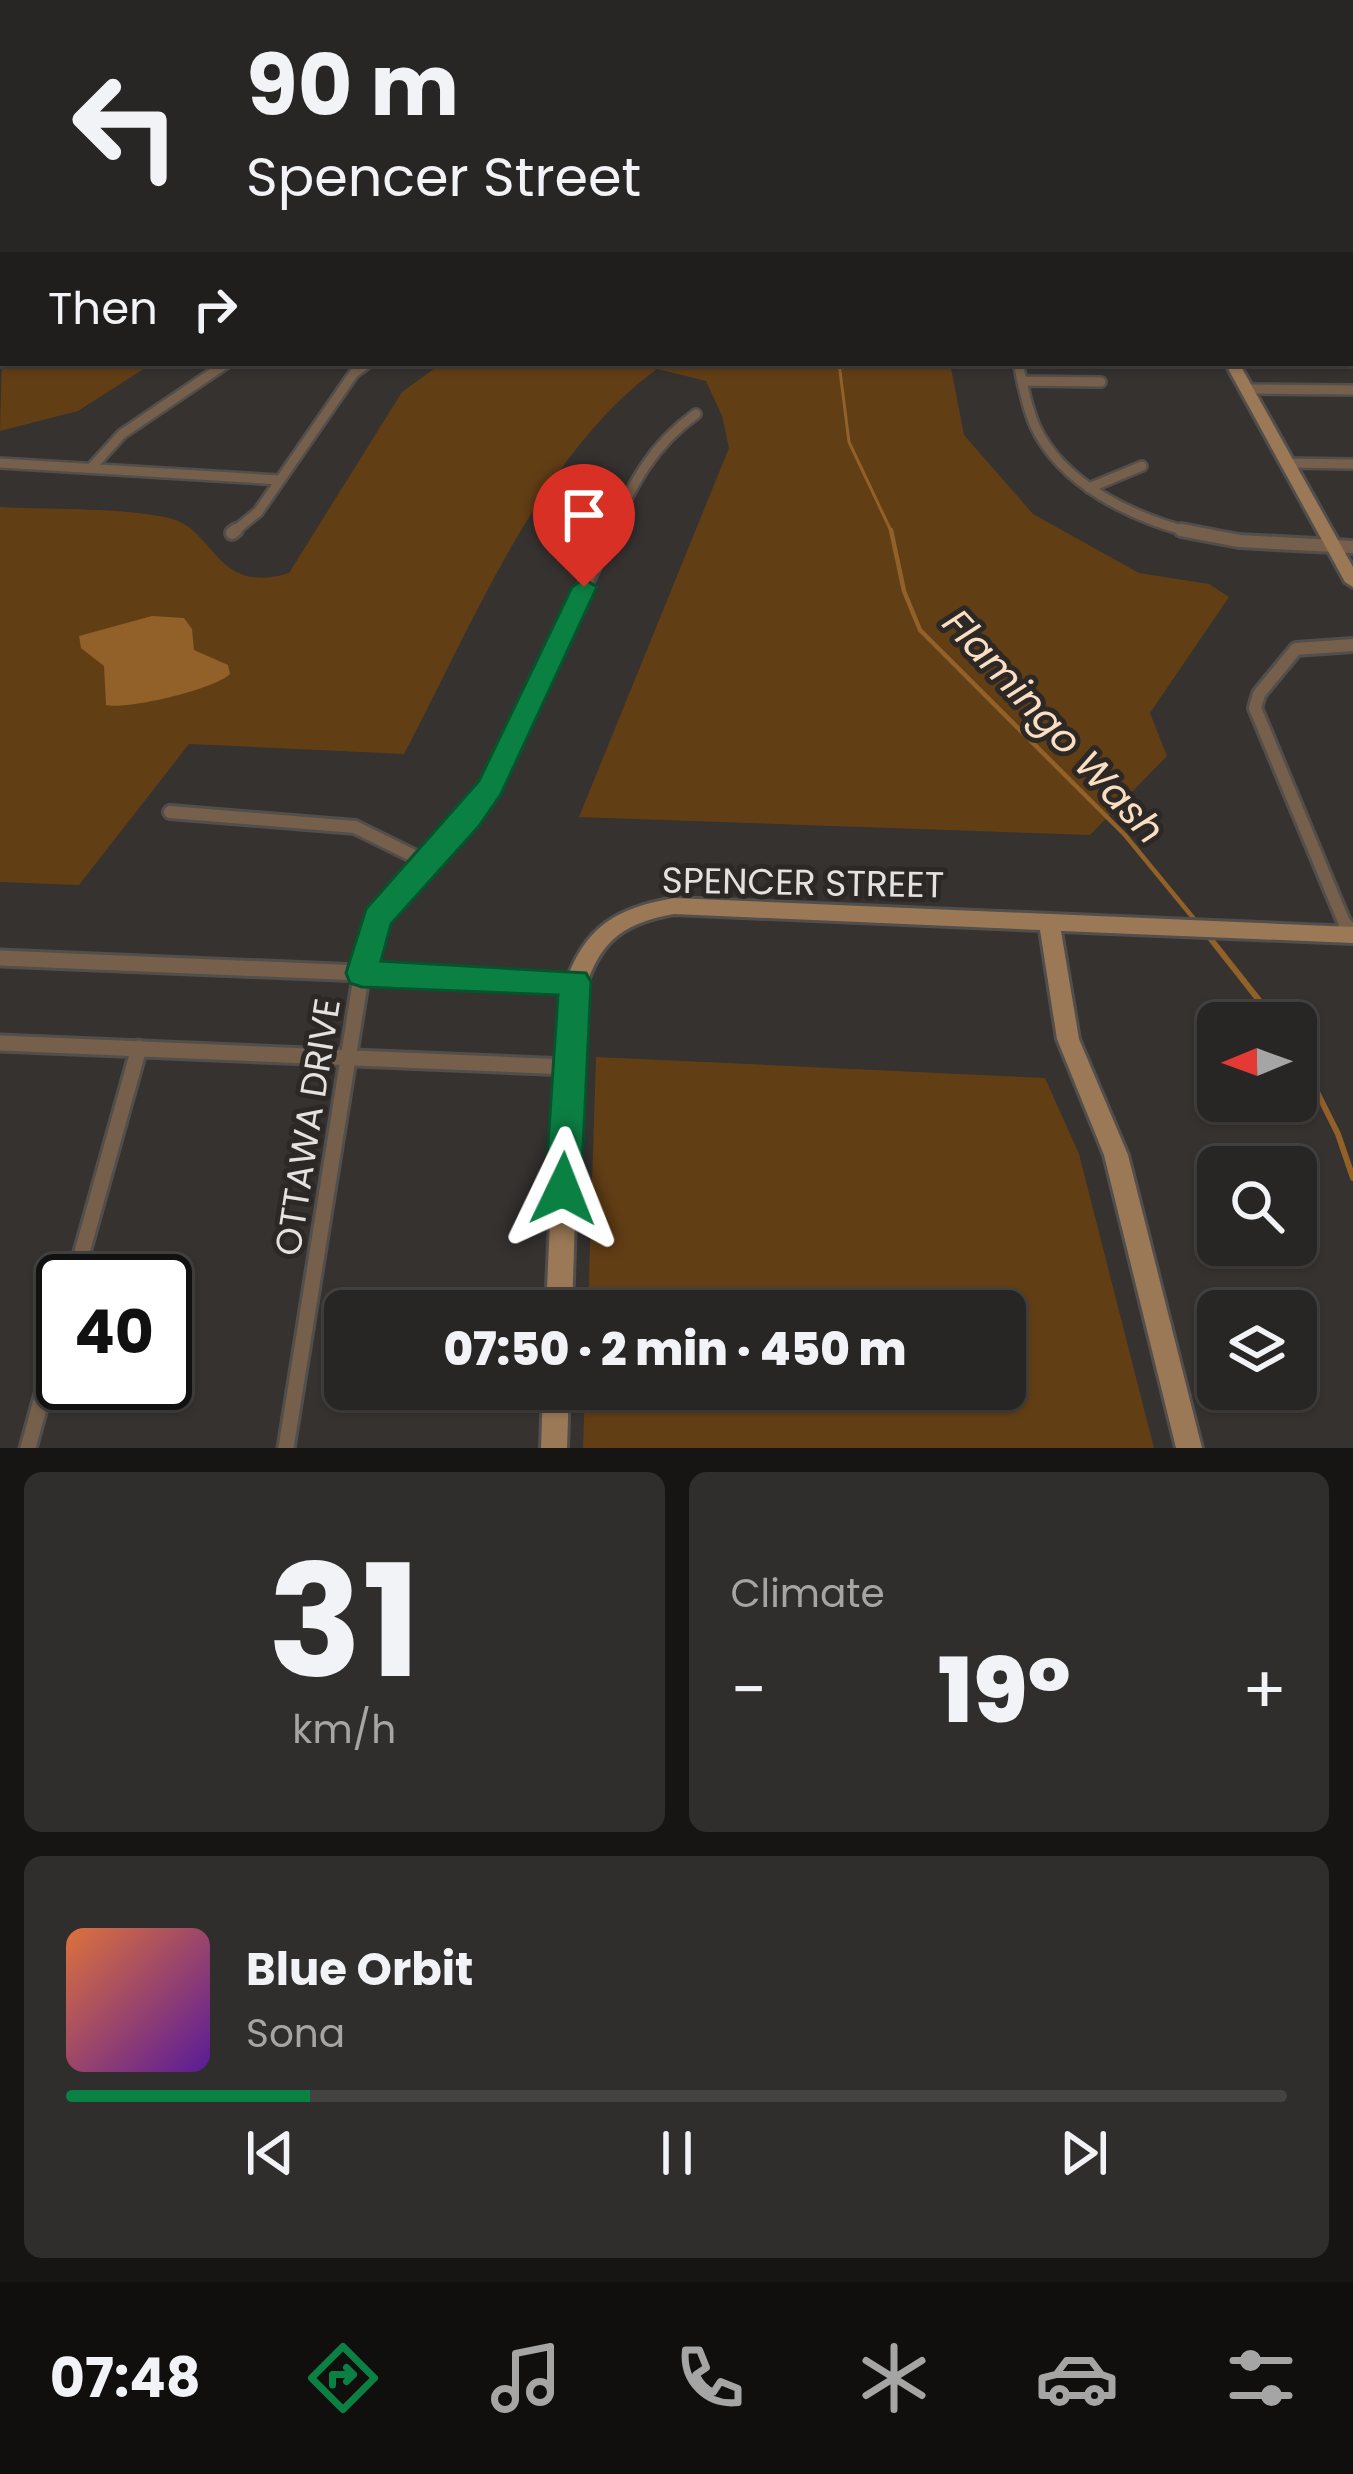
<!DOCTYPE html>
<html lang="en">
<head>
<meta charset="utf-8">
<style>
  :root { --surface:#282624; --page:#302e2c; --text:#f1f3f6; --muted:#a5a5a6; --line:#444341; --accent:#0b8043 }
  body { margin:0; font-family:Poppins,sans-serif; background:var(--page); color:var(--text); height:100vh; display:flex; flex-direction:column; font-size:45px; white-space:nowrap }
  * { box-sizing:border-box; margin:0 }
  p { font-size:39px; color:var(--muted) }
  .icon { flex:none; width:66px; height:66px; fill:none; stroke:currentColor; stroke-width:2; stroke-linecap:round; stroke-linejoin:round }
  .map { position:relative; height:1448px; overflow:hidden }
  .side { display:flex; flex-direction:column; gap:24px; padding:24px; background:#161514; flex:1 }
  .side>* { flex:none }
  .hud { position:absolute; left:0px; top:0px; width:1353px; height:366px; box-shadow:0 3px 9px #0004,0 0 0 3px var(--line); background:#282624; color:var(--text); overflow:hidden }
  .needle { width:78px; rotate:269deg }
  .buttons { position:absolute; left:1197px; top:1002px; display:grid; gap:24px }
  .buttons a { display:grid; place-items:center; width:120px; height:120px; border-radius:18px; background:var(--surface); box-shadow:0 3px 9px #0004,0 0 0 3px var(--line); font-size:60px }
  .speed { position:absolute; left:36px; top:1254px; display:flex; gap:24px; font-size:60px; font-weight:700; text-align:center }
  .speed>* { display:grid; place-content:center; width:156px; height:156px; border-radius:50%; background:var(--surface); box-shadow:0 3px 9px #0004,0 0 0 3px var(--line); line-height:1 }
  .speed .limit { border:6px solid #111; border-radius:18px; background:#fff; color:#111 }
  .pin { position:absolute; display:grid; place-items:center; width:102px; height:102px; color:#fff; margin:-123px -51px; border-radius:50% 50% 50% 0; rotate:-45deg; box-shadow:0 0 12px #0007 }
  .pin .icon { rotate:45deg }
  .me { position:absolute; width:132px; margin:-66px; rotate:2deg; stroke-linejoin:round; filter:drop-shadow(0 0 9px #0008) }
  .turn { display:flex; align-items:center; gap:42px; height:252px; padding:0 48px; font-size:54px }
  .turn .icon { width:156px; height:156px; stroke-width:2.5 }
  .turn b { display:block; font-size:84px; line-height:102px }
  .then { display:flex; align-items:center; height:114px; padding:0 48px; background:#0003; gap:24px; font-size:45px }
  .big { font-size:90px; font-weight:800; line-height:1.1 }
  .side .widget { flex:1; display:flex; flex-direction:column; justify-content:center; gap:18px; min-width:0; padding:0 42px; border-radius:18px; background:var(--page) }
  .side .dial { align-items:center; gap:0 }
  .dial b { font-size:156px; line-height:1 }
  .song { display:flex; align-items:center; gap:36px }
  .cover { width:144px; height:144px; border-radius:18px; background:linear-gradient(135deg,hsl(20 70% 55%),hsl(270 70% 35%)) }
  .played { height:12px; border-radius:6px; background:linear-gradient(90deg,var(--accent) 20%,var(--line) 20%) }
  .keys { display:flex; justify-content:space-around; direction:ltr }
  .heat { display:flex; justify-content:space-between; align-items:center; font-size:66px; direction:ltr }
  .side .tiles { flex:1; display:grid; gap:24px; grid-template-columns:1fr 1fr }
  .widget:last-child { grid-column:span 2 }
  .trip { position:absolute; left:324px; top:1290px; width:702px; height:120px; border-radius:18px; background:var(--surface); box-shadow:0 3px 9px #0004,0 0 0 3px var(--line); font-weight:800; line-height:120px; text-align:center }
  .menu { display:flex; height:192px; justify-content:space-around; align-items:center; background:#100f0e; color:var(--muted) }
  .menu .icon { width:84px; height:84px }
  .menu .on { color:var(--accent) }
  .menu b { font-size:54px; color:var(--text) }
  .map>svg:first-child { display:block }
  .green { fill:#623e15 }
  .water { fill:#926029 }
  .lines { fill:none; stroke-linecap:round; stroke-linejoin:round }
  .stream-far2 { stroke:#926029; stroke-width:3 }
  .stream-far1 { stroke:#926029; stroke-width:4.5 }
  .stream { stroke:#926029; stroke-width:6 }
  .street-far3-casing { stroke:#514e4c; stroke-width:10 }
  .street-far2-casing { stroke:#514e4c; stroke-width:14 }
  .street-far1-casing { stroke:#514e4c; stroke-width:18 }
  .street-casing { stroke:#514e4c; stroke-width:21 }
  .secondary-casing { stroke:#514e4c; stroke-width:6 }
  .primary-casing { stroke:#514e4c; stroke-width:6 }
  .street-far3 { stroke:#76604b; stroke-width:8 }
  .street-far2 { stroke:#76604b; stroke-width:9 }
  .street-far1 { stroke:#76604b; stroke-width:12 }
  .street { stroke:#76604b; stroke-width:15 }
  .secondary { fill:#9b7957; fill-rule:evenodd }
  .primary { fill:#b88c5f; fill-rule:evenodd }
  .route { fill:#0b8043; stroke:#07532c; stroke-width:3 }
  .labels { text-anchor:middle; stroke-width:10; stroke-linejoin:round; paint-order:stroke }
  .street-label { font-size:36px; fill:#e4e2e1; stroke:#2b2826 }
  .water-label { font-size:39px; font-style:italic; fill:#fbdec1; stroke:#2b2826 }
</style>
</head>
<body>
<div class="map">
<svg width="1353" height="1448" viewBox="0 0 1353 1448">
  <rect width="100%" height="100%" fill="#353230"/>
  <path class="green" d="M 3,324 L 3,363 L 153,363 L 78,411 L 0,431 Z
    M 442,363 L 950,363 L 964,435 L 1033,514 L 1139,573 L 1209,584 L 1229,597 L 1150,713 L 1167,756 L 1090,835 L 579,817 L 729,448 L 722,416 L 706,381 L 657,369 C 540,454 471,628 404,754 L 189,744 L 79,885 L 0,882 L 0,507 C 53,510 119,507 169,518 C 216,529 215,596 289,573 L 402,392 Z
    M 596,1057 L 1045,1078 L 1079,1154 L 1154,1448 L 583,1448 L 585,1389 L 1005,1389 L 1005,1311 L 588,1311 Z"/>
  <path class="water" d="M 152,616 L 184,618 L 192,629 L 194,650 L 228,665 L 230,674 C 215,689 128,710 106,705 L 104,666 L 81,648 L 79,636 Z"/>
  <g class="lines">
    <path class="stream-far2" d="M 839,363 L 849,442 L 892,533"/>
    <path class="stream-far1" d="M 891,530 L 904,591 L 920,630 L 1125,835 L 1199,925"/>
    <path class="stream" d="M 1206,933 L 1277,1023
      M 1296,1050 L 1338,1134 L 1353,1178"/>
    <g class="street-far3-casing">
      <path id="street-far3" d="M 485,0 L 492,3"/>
    </g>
    <g class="street-far2-casing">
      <path id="street-far2" d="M 1018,363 C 1023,384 1026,406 1035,426 C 1062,485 1134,518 1193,533
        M 1022,381 L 1101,382
        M 1246,389 L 1353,390
        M 0,463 L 279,480
        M 1287,463 L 1353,464
        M 91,468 L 122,434 L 227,363
        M 1089,488 L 1142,466
        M 232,533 L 258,512 L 354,373 L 368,363
        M 610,533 C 633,484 651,446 696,414"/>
    </g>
    <g class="street-far1-casing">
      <path id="street-far1" d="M 1181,530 L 1239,541 L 1353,547
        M 232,533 L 236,530
        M 170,812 L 355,827 L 426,862
        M 374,929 L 406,882 L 491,786 L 611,530
        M 1347,929 L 1255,708 L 1259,694 L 1296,649 L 1353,645"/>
    </g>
    <g class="street-casing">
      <path id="street" d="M 1346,926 L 1350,935
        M 0,958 L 575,982
        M 0,1043 L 568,1067
        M 74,1281 L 139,1048
        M 28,1448 L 63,1321
        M 286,1448 L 366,946 L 376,926"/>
    </g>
    <g class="secondary-casing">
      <path id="secondary" d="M 595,0 L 605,0 L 605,3 L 595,3 Z
        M 1018,0 L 1028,0 L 1030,3 L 1020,3 Z
        M 1225,363 L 1239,363 L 1353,567 L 1353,587 L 1345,582 Z
        M 674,898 L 1353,927 L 1353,943 L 1061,931 L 1079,1039 L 1128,1155 L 1202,1448 L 1176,1448 L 1104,1155 L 1057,1039 L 1040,930 L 674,914 C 618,924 597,945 582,999 L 572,1311 L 546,1311 L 560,999 C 580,933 606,910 674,898 Z
        M 543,1389 L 569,1389 L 567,1448 L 541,1448 Z"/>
    </g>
    <g class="primary-casing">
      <path id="primary" d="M 0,145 L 3,145 L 3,151 L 0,151 Z
        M 1350,155 L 1353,155 L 1353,162 L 1350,162 Z"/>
    </g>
    <use href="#street-far3" class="street-far3"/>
    <use href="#street-far2" class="street-far2"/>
    <use href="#street-far1" class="street-far1"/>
    <use href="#street" class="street"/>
    <use href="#secondary" class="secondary"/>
    <use href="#primary" class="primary"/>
  </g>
  <path class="route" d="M 584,579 L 597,587 L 501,794 L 479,826 L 391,924 L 381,961 L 586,973 L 591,982 L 581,1189 L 576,1201 L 563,1206 L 551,1201 L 545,1189 L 558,995 L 362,987 L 350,983 L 346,973 L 366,909 L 479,781 L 572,587 Z"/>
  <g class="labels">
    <g class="street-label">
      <text transform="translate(803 882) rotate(1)" y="13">SPENCER STREET</text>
      <text transform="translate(307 1127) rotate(-81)" y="13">OTTAWA DRIVE</text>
    </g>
    <g class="water-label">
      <text transform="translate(1054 726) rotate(47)" y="14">Flamingo Wash</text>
    </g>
  </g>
</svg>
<div class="buttons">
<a><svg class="needle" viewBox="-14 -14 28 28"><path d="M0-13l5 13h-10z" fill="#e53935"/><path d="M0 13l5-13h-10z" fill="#a5a5a6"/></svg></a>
<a><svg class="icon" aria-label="search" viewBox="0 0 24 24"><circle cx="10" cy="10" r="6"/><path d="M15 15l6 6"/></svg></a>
<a><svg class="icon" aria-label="layers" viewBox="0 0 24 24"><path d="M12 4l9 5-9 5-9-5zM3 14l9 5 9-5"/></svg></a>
</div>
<div class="speed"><div class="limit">40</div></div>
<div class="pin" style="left:584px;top:587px;background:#d93025"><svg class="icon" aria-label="arrive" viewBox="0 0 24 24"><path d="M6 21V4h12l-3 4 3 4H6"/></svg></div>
<svg class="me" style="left:563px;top:1189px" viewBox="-20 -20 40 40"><path d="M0-17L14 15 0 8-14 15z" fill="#0b8043" stroke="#fff" stroke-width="4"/></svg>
<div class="trip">07:50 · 2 min · 450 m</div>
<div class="hud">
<div class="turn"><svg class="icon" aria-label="left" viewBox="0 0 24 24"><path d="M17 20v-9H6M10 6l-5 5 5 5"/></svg><div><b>90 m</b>Spencer Street</div></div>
<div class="then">Then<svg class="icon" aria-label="right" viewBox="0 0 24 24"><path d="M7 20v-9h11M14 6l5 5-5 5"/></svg></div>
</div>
</div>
<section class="side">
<div class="tiles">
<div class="widget dial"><b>31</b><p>km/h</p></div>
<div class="widget"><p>Climate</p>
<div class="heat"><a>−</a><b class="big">19°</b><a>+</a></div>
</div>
<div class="widget">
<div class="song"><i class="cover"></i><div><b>Blue Orbit</b><p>Sona</p></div></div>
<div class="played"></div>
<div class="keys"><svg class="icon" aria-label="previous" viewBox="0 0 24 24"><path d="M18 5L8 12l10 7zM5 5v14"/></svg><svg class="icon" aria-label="pause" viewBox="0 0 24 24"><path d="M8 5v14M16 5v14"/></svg><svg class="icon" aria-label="next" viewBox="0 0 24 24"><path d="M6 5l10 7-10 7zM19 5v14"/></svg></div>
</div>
</div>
</section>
<nav class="menu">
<b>07:48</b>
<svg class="icon on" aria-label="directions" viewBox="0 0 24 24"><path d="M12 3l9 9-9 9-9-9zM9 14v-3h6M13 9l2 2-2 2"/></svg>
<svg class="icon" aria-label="music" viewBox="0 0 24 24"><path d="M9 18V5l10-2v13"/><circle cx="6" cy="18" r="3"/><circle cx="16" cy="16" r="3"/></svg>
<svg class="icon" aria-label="phone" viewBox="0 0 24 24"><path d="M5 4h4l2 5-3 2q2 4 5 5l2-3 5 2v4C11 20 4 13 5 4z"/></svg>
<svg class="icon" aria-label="climate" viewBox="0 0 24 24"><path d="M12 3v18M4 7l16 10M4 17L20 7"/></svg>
<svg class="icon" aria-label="car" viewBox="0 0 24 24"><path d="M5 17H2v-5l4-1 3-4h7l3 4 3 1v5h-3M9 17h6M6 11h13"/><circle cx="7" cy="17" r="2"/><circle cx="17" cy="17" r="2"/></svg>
<svg class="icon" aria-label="filters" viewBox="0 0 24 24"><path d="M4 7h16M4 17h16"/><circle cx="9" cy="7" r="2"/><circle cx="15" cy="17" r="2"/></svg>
</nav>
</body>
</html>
